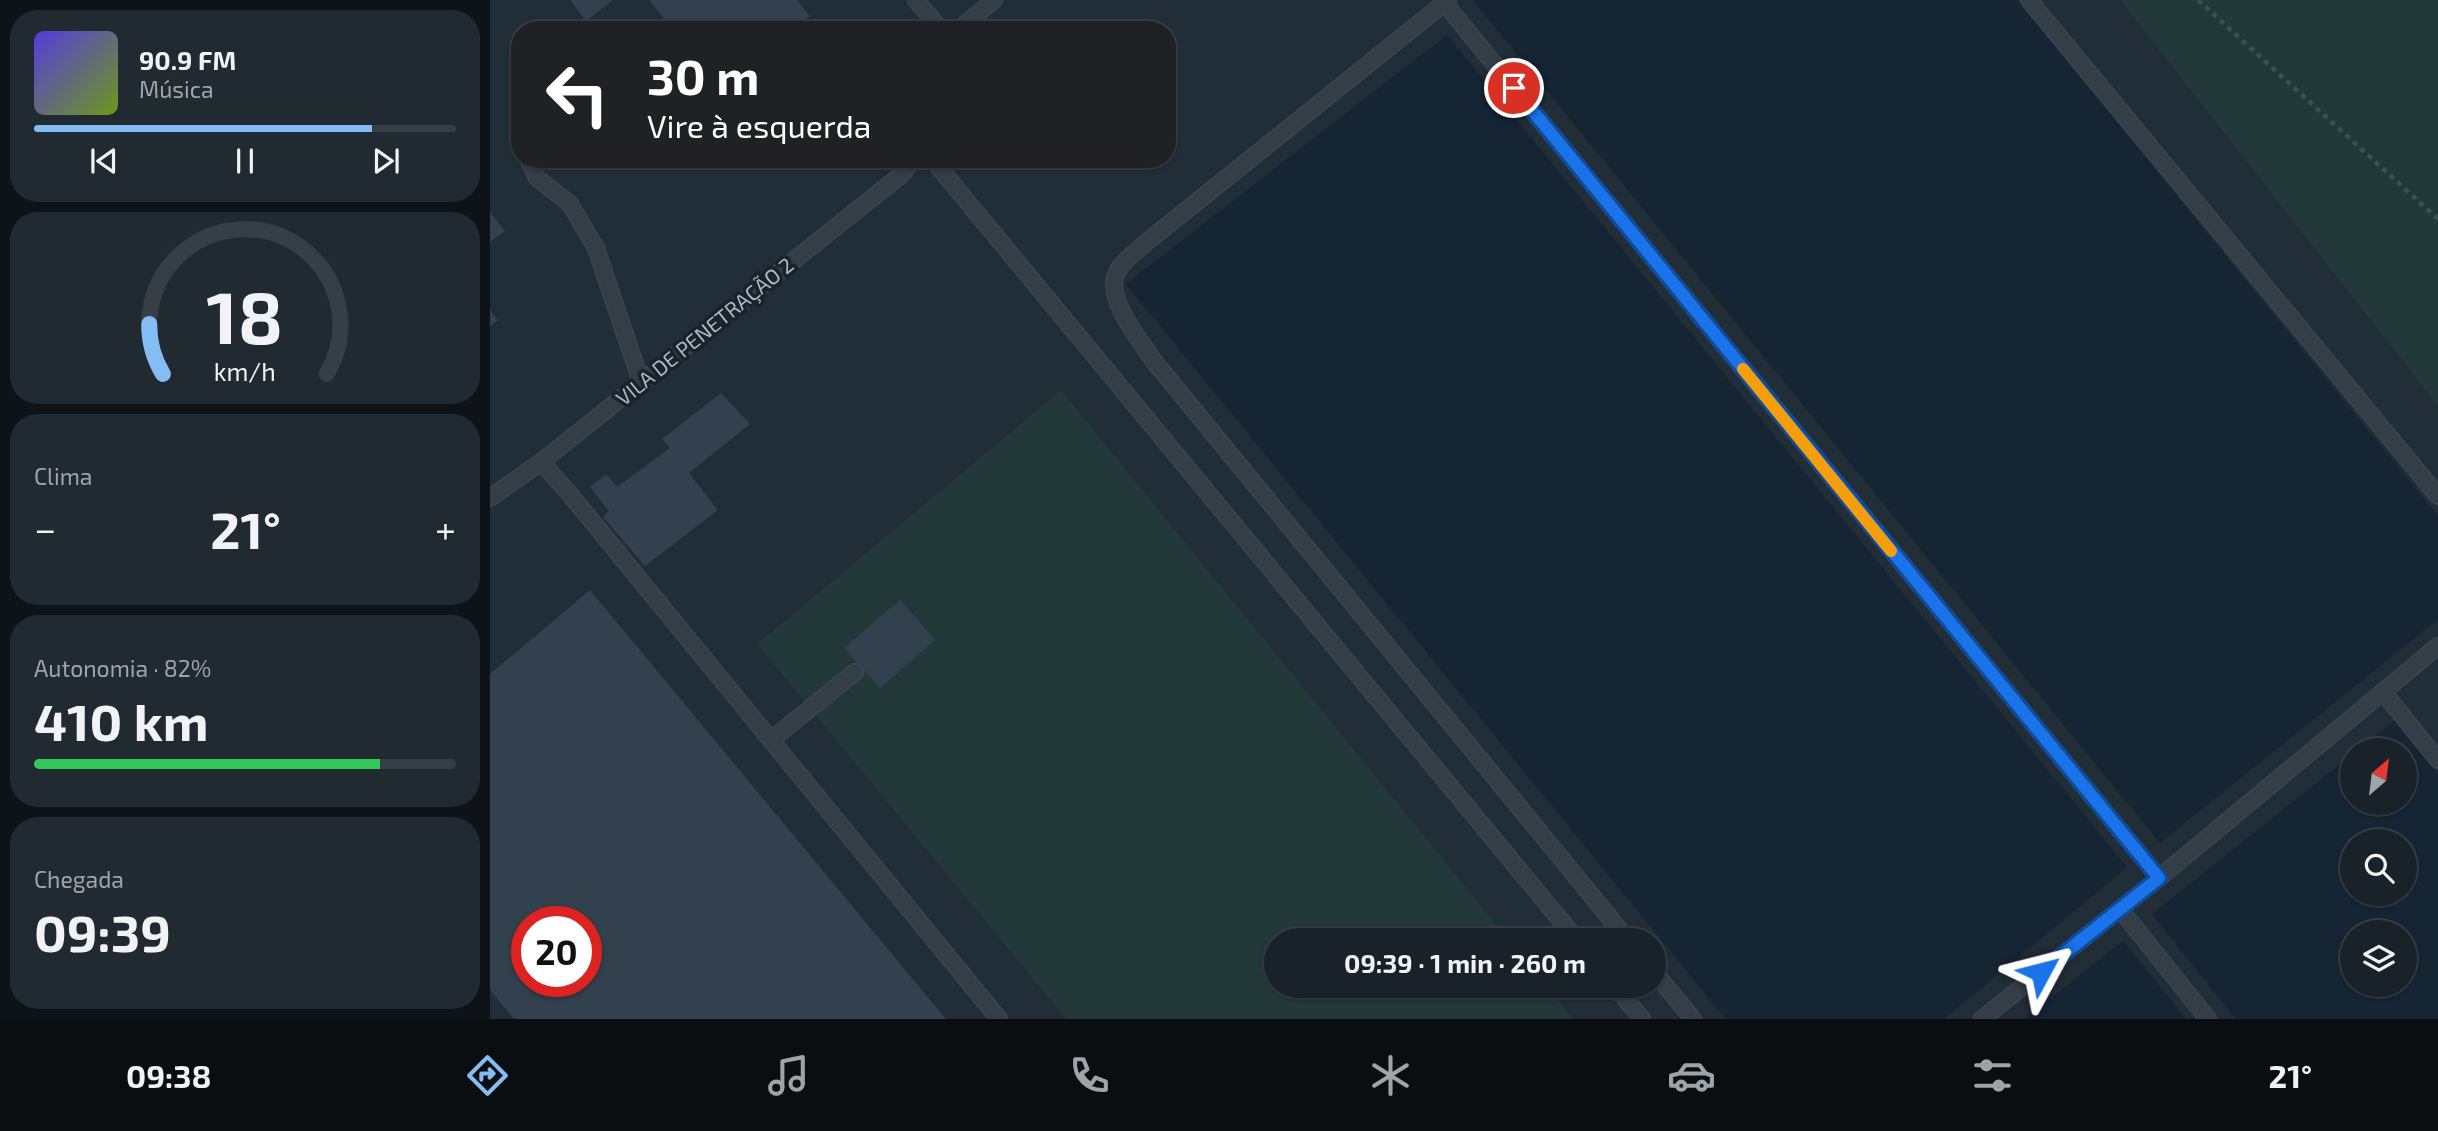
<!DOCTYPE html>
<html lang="pt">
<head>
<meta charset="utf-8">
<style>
  :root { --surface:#192229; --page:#222a31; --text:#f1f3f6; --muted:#9fa4a8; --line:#373f46; --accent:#84bcf4 }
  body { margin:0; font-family:"Exo 2",sans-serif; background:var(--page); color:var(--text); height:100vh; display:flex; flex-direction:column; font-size:26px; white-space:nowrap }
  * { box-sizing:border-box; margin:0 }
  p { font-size:23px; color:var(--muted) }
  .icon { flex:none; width:38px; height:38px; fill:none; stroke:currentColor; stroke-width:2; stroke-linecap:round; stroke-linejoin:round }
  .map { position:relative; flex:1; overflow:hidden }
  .sheet { display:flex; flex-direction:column; gap:10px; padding:10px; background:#0e1317; width:490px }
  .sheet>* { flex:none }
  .top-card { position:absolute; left:21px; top:21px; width:665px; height:147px; border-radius:28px; box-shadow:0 2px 5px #0004,0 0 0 2px var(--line); background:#202124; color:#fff; overflow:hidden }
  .needle { width:46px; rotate:28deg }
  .tools { position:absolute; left:1850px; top:738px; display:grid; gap:14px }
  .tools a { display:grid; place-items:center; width:77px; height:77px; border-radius:50%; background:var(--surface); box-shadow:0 2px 5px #0004,0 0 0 2px var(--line); font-size:35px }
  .speed { position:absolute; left:21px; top:906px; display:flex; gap:14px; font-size:35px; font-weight:700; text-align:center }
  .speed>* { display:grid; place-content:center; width:91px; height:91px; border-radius:50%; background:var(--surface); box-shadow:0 2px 5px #0004,0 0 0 2px var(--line); line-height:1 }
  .speed .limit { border:10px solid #d22; background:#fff; color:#111 }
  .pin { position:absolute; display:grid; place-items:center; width:60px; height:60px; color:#fff; margin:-30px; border:4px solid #fff; border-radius:50%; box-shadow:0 2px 7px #0007 }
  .me { position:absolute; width:77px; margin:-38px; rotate:52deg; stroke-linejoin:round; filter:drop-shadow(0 0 5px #0008) }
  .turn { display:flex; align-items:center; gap:24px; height:147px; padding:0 21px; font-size:32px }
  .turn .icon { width:91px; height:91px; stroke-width:2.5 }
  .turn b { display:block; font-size:49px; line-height:60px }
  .big { font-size:52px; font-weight:700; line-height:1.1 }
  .sheet .card { flex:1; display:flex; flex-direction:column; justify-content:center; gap:10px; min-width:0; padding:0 24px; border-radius:28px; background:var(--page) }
  .sheet .dial { align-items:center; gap:0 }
  .dial svg { height:182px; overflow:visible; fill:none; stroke:var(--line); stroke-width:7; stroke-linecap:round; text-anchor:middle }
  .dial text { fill:var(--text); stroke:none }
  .song { display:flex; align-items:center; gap:21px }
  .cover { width:84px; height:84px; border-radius:10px; background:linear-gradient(135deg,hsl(250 70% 55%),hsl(80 70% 35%)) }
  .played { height:7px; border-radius:4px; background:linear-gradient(90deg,var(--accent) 80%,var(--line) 80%) }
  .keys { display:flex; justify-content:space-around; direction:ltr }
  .heat { display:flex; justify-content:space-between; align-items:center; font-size:38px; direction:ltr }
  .charge { height:10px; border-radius:5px; background:linear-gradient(90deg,#34c759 82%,var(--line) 0) }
  .trip { position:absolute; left:774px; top:928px; width:402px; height:70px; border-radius:35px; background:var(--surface); box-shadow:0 2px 5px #0004,0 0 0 2px var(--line); font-weight:700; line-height:70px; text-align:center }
  .tab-bar { display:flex; height:112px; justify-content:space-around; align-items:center; background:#0a0e10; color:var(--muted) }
  .tab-bar .icon { width:49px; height:49px }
  .tab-bar .current { color:var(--accent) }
  .tab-bar b { font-size:32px; color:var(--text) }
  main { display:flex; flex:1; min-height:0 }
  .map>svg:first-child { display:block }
  .green { fill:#233838 }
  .water { fill:#152534; fill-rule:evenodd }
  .building { fill:#33414e; fill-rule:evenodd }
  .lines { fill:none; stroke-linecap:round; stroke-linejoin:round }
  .service-casing { stroke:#414a54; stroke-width:18 }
  .path { stroke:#3b5050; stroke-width:4.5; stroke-dasharray:5 5; stroke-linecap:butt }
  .service { stroke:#343e47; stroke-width:16 }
  .route-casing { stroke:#114b97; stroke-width:18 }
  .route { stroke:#1a73e8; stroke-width:12 }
  .slow { stroke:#f59e0b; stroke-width:12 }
  .labels { text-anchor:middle; stroke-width:7; stroke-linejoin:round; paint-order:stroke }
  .street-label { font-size:21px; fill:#afb9c4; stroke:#1a232c }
</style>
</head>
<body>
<main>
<section class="sheet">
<div class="card">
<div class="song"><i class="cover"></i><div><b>90.9 FM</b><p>Música</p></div></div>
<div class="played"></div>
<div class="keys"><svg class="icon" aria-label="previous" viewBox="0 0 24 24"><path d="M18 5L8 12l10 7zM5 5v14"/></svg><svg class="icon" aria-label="pause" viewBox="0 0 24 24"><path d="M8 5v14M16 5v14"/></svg><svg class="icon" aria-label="next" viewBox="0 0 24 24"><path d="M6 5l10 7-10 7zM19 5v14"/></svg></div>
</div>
<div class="card dial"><svg viewBox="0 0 100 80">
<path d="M14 69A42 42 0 1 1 86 69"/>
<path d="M14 69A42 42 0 0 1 8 47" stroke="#84bcf4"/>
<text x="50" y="56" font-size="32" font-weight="700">18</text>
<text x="50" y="72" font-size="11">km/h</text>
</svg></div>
<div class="card"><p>Clima</p>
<div class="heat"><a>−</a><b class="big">21°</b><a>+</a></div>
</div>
<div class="card"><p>Autonomia · 82%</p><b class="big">410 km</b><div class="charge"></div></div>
<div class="card"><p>Chegada</p><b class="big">09:39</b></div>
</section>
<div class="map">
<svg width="1948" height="1019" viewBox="0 0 1948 1019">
  <rect width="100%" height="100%" fill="#212d37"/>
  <path class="green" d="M 1630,0 L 1948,0 L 1948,406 Z
    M 571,390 L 1019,940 L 786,940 L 786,985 L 1056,985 L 1083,1019 L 576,1019 L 267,644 Z"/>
  <path class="water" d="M 983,0 L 1527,0 L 1948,516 L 1948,619 L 1670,843 Z
    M 957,35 L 1637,867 L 1454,1019 L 1236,1019 L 636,284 Z
    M 1905,720 L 1948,773 L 1948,1019 L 1746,1019 L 1662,914 L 1862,755 L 1862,803 L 1914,803 L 1914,751 L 1867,751 ZM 1862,842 L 1914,842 L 1914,894 L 1862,894 ZM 1862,933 L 1914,933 L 1914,985 L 1862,985 Z
    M 1633,941 L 1696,1019 L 1534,1019 Z"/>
  <path class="building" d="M 80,0 L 123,0 L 96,21 Z
    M 159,0 L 307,0 L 320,16 L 303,30 L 183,30 Z
    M 0,212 L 15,231 L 0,242 Z
    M 0,310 L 8,320 L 0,326 Z
    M 231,393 L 260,424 L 199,473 L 228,510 L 155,566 L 113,517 L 119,511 L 100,487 L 116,474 L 127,487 L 180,448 L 172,439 Z
    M 100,590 L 456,1019 L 24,1019 L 0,990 L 0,674 ZM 37,922 L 96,922 L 96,982 L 37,982 Z
    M 410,600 L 445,640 L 390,688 L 354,648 Z"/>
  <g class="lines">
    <g class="service-casing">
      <path id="service" d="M 426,0 L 451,30
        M 952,0 L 1669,878
        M 958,0 L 658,241 C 647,251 630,262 625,277 C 618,302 650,340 663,360 L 1138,940
        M 1539,0 L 1948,496
        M 468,30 L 504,0
        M 38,159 L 47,178 L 80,204 L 106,248 L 151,382
        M 442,159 L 1087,940
        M 51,462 L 78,492 L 509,1019
        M 0,498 L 51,462 L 411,175 L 424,159
        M 1893,692 L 1948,760
        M 281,740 L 365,672
        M 1630,909 L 1718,1019
        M 1164,972 L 1203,1019
        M 1124,985 L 1152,1019
        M 1492,1019 L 1669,878 L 1948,646"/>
    </g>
    <path class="path" d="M 1708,0 L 1948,219"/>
    <use href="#service" class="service"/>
  </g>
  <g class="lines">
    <g class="route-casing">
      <path id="route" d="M 1024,88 L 1669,878 L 1551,972"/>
    </g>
    <use href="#route" class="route"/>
    <path class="slow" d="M 1253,369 L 1401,551"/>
  </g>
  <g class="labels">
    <g class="street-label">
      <text transform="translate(215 332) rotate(-39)" y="7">VILA DE PENETRAÇÃO 2</text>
    </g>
  </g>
</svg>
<div class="tools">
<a><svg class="needle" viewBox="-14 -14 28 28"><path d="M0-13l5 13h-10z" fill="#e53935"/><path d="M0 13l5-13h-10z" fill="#9fa4a8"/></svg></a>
<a><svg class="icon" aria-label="search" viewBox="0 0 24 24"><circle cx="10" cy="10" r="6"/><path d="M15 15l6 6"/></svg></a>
<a><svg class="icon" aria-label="layers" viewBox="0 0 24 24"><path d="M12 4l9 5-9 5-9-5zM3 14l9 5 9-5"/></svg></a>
</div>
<div class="speed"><div class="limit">20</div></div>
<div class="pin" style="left:1024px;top:88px;background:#d93025"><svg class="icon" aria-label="arrive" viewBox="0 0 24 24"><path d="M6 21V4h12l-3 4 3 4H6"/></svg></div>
<svg class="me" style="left:1551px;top:972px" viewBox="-20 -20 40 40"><path d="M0-17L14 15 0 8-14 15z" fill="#1a73e8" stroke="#fff" stroke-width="4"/></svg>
<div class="trip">09:39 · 1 min · 260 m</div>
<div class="top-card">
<div class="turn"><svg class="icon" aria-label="left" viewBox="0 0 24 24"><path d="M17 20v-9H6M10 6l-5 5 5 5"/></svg><div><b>30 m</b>Vire à esquerda</div></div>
</div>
</div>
</main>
<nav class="tab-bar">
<b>09:38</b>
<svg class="icon current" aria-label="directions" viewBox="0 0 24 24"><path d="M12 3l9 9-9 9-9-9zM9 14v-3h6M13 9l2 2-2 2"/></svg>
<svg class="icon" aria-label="music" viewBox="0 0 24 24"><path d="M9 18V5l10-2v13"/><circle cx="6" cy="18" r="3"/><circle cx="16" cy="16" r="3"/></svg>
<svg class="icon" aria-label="phone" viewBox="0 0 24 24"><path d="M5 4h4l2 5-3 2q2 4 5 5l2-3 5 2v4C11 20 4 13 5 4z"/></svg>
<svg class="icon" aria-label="climate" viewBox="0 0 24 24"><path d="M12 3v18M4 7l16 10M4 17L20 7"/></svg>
<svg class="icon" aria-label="car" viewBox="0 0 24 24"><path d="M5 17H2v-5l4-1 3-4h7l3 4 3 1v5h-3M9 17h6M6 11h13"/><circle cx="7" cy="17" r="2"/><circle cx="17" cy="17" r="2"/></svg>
<svg class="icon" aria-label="filters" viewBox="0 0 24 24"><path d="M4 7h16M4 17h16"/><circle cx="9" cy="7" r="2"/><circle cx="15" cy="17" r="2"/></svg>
<b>21°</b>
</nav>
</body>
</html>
